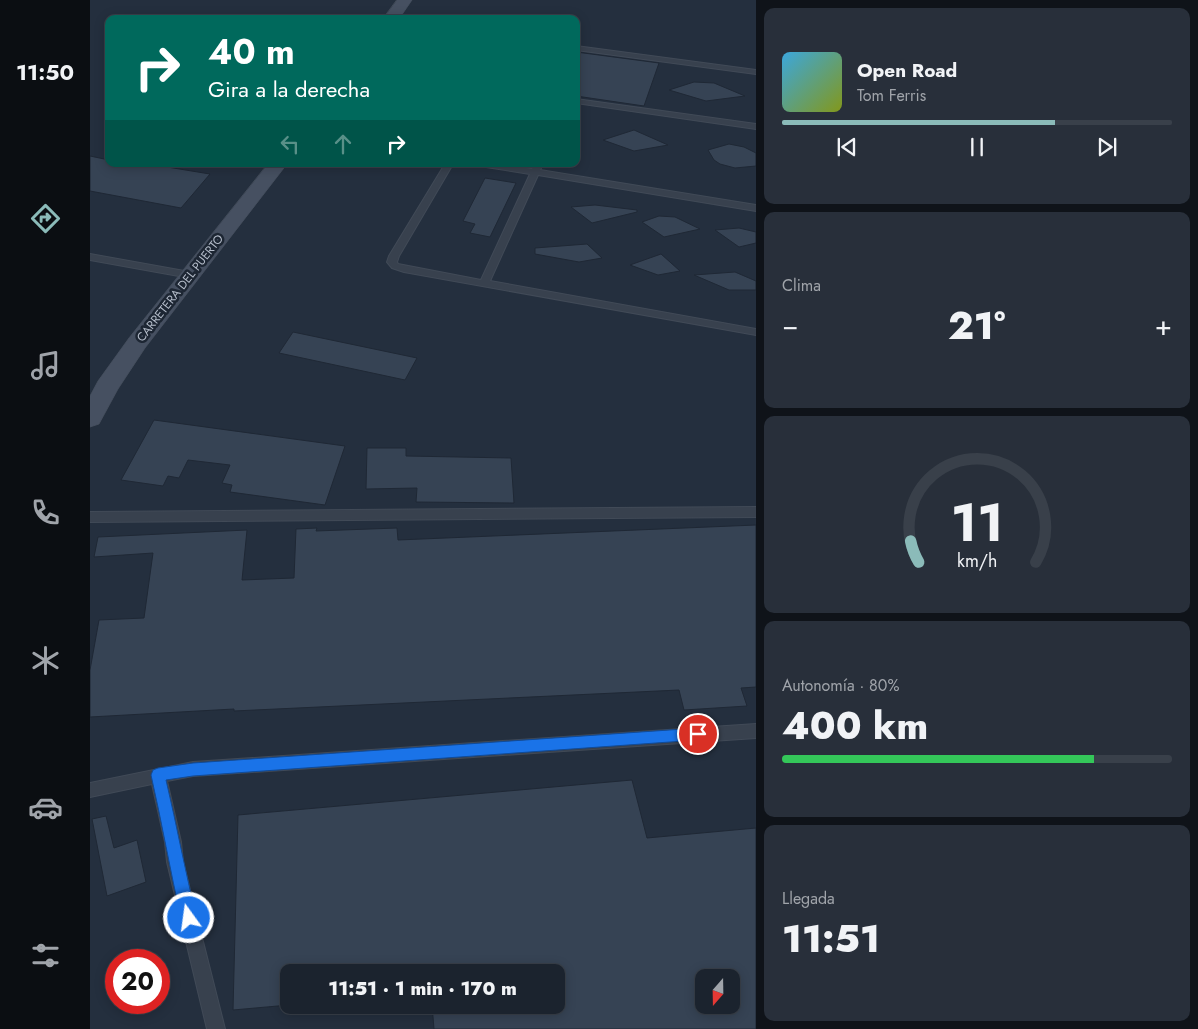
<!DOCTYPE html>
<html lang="es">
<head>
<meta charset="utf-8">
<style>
  :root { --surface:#1b232e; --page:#282f3a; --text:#f1f3f6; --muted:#a0a4aa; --line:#39404a; --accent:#8bbbb9 }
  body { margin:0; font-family:Jost,sans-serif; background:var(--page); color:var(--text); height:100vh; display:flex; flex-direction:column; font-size:19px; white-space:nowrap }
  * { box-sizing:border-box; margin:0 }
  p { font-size:16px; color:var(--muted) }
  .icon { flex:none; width:28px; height:28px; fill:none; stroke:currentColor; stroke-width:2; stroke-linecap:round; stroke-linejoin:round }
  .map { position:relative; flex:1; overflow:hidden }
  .drawer { display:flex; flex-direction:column; gap:8px; padding:8px; background:#0f1319; width:442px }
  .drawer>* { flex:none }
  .hud { position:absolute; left:15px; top:15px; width:475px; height:152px; border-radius:10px; box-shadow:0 2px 12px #0003,0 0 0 1px var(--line); background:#00695c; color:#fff; overflow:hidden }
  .needle { width:32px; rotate:200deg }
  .controls { position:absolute; left:605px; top:969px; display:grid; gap:10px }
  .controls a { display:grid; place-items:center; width:45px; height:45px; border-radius:10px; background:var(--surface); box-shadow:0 2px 12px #0003,0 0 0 1px var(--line); font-size:25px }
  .speed { position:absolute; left:15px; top:949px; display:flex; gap:10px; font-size:25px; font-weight:700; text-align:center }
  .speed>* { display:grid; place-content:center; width:65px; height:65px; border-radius:50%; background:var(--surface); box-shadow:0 2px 12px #0003,0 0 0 1px var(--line); line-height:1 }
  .speed .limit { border:8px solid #d22; background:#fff; color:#111 }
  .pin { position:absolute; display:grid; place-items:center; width:42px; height:42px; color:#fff; margin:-21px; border:2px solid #fff; border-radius:50%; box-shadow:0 1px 5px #0007 }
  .me { position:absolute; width:55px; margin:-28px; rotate:346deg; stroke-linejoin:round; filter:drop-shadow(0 0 4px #0008) }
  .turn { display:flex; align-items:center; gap:18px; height:105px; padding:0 20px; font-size:22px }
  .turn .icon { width:65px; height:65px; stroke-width:2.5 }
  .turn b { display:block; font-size:35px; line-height:42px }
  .lanes { display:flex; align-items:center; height:48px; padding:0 20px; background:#0003; justify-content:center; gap:25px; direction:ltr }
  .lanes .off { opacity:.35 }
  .big { font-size:38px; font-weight:800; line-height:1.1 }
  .drawer .card { flex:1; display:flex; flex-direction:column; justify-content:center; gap:8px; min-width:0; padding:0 18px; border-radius:10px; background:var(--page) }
  .drawer .dial { align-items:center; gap:0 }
  .dial svg { height:130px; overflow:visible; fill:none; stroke:var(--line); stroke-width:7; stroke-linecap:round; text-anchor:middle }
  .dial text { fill:var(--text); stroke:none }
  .song { display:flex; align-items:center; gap:15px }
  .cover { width:60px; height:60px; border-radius:8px; background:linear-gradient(135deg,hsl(200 70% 55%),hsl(70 70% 35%)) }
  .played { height:5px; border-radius:2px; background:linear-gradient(90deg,var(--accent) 70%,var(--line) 70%) }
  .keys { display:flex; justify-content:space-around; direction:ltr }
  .heat { display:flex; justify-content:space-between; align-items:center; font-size:28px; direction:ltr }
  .charge { height:8px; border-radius:4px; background:linear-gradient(90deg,#34c759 80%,var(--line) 0) }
  .trip { position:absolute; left:190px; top:964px; width:285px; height:50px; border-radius:10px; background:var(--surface); box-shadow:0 2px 12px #0003,0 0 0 1px var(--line); font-weight:800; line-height:50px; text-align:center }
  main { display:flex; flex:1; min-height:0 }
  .tab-bar { display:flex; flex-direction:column; width:90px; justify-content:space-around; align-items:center; background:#0b0e12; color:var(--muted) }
  .tab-bar .icon { width:35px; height:35px }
  .tab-bar .active { color:var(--accent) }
  .tab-bar b { font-size:22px; color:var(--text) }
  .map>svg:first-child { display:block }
  .building { fill:#364354; stroke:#1f2835; fill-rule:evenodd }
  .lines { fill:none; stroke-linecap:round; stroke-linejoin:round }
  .service-casing { stroke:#414a57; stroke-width:2 }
  .secondary-casing { stroke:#414a57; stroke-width:1 }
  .service { fill:#38414e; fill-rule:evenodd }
  .secondary { fill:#465061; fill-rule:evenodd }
  .route { fill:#1a73e8; stroke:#114b97 }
  .labels { text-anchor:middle; stroke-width:5; stroke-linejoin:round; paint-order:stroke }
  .far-street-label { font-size:12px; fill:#b4bcc9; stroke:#1d2633 }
</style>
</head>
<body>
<main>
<nav class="tab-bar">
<b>11:50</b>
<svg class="icon active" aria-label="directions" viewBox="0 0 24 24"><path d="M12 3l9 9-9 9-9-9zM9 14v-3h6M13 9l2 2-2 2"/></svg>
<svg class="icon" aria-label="music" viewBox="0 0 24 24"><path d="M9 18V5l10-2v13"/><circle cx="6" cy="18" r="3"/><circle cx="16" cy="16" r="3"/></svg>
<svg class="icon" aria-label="phone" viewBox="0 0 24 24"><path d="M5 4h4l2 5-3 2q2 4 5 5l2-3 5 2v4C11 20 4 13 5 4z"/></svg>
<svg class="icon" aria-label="climate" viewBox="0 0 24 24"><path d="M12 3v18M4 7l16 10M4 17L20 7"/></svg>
<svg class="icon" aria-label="car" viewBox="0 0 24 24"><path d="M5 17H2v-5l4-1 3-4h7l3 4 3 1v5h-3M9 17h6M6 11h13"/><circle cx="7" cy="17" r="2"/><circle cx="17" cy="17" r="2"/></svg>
<svg class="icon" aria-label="filters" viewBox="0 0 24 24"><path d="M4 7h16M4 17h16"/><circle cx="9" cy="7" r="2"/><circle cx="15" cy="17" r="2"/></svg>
</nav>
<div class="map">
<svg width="666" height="1029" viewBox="0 0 666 1029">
  <rect width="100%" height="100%" fill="#242f3e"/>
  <path class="building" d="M 486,52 L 569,63 L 554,106 L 486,96 Z
    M 604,82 L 624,83 L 655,96 L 616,101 L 579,90 Z
    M 544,130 L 578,145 L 544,151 L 513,140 Z
    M 639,144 L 654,147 L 666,153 L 666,166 L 645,168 L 630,164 L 624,160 L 618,150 Z
    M 0,156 L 19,160 L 19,164 L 59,164 L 120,174 L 91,208 L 0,191 Z
    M 395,178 L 426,183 L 400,237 L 380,233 L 385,224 L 373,221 Z
    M 505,205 L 547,210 L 547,212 L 502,223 L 481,207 Z
    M 569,216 L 585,217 L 610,229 L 574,237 L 552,222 Z
    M 649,228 L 666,232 L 666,243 L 649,247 L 625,230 Z
    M 497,244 L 512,258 L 489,262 L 445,254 L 445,248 Z
    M 571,254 L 590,271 L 568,275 L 540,265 Z
    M 645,272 L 666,281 L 666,290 L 639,290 L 604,275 Z
    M 203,332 L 327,358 L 315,380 L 189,353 Z
    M 64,420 L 255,446 L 235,505 L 140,492 L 142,485 L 132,483 L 140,465 L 98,460 L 89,478 L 78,476 L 73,486 L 31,480 Z
    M 277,448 L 316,448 L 316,456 L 421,458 L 424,503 L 326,502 L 327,488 L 276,489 Z
    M 666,525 L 666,687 L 651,688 L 657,706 L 594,710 L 589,690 L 144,711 L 144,709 L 0,717 L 0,670 L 9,620 L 54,618 L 63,553 L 4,557 L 8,537 L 157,530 L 152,580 L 204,578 L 206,529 L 227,528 L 226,531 L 307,528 L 308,540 Z
    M 542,780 L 557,838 L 666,828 L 666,1029 L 344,1029 L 342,1005 L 466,1005 L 466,972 L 199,972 L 199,1005 L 143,1010 L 148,815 ZM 614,978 L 641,978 L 641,1005 L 614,1005 Z
    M 16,816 L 24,848 L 47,840 L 56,882 L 17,896 L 2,819 Z"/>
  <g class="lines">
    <g class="service-casing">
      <path id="service" d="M 486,46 L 666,70 L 666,74 L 486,50 Z
        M 486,99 L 666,124 L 666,129 L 486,103 Z
        M 355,164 L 363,164 L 309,256 L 307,262 L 308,264 L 391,280 L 440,174 L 396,167 L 392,164 L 410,164 L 442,169 L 445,164 L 449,164 L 452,166 L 450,170 L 666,205 L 666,211 L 448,175 L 400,281 L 666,329 L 666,335 L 314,272 L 302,268 L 297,262 L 299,256 Z
        M 0,254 L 100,272 L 105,275 L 100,278 L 0,260 Z
        M 666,507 L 666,517 L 0,522 L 0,512 Z
        M 666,724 L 666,738 L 103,776 L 77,781 L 91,842 L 93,862 L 135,1029 L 117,1029 L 77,862 L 75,842 L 62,784 L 0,797 L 0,783 L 103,762 Z"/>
    </g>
    <g class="secondary-casing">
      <path id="secondary" d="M 307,0 L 322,0 L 309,19 L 293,19 Z
        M 178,164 L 197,164 L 55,348 L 28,389 L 9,424 L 0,427 L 0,396 L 8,381 L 39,338 Z"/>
    </g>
    <use href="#service" class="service"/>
    <use href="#secondary" class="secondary"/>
  </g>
  <path class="route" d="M 608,728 L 612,730 L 614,734 L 612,739 L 608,740 L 103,776 L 76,780 C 87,826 95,872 107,918 L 104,923 L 99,925 L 94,923 L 91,918 C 80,870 72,823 61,775 L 63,770 L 68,768 L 103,763 Z"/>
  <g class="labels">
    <g class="far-street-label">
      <text transform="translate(90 288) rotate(-52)" y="4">CARRETERA DEL PUERTO</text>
    </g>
  </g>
</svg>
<div class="controls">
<a><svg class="needle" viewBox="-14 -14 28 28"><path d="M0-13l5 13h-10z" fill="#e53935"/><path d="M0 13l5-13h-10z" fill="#a0a4aa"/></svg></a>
</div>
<div class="speed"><div class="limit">20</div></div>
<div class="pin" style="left:608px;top:734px;background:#d93025"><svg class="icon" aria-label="arrive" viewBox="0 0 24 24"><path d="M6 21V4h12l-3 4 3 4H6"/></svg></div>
<svg class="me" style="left:99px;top:918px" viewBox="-20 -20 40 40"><circle r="17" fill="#1a73e8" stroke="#fff" stroke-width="3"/><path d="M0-11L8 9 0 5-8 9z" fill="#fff"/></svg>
<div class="trip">11:51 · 1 min · 170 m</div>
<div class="hud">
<div class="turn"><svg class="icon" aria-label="right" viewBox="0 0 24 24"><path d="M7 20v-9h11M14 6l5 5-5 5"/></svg><div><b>40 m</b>Gira a la derecha</div></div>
<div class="lanes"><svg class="icon off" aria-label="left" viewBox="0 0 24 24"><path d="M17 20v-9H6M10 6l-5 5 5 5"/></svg><svg class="icon off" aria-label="ahead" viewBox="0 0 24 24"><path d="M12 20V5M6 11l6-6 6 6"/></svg><svg class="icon" aria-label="right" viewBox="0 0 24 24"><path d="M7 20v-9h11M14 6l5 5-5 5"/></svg></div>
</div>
</div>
<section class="drawer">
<div class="card">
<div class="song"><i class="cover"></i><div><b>Open Road</b><p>Tom Ferris</p></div></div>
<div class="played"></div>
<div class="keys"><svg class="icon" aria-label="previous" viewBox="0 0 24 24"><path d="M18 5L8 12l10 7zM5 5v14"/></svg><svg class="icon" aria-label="pause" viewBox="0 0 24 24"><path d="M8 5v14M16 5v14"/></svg><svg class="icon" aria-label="next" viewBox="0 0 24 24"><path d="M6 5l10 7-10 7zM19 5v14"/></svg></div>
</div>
<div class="card"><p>Clima</p>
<div class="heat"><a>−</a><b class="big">21°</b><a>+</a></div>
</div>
<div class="card dial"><svg viewBox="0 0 100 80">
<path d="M14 69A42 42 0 1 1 86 69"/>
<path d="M14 69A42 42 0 0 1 9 56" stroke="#8bbbb9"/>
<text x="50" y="56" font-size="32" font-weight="700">11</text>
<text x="50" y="72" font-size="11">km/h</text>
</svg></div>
<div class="card"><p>Autonomía · 80%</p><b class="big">400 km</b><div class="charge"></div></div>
<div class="card"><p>Llegada</p><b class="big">11:51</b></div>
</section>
</main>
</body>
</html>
